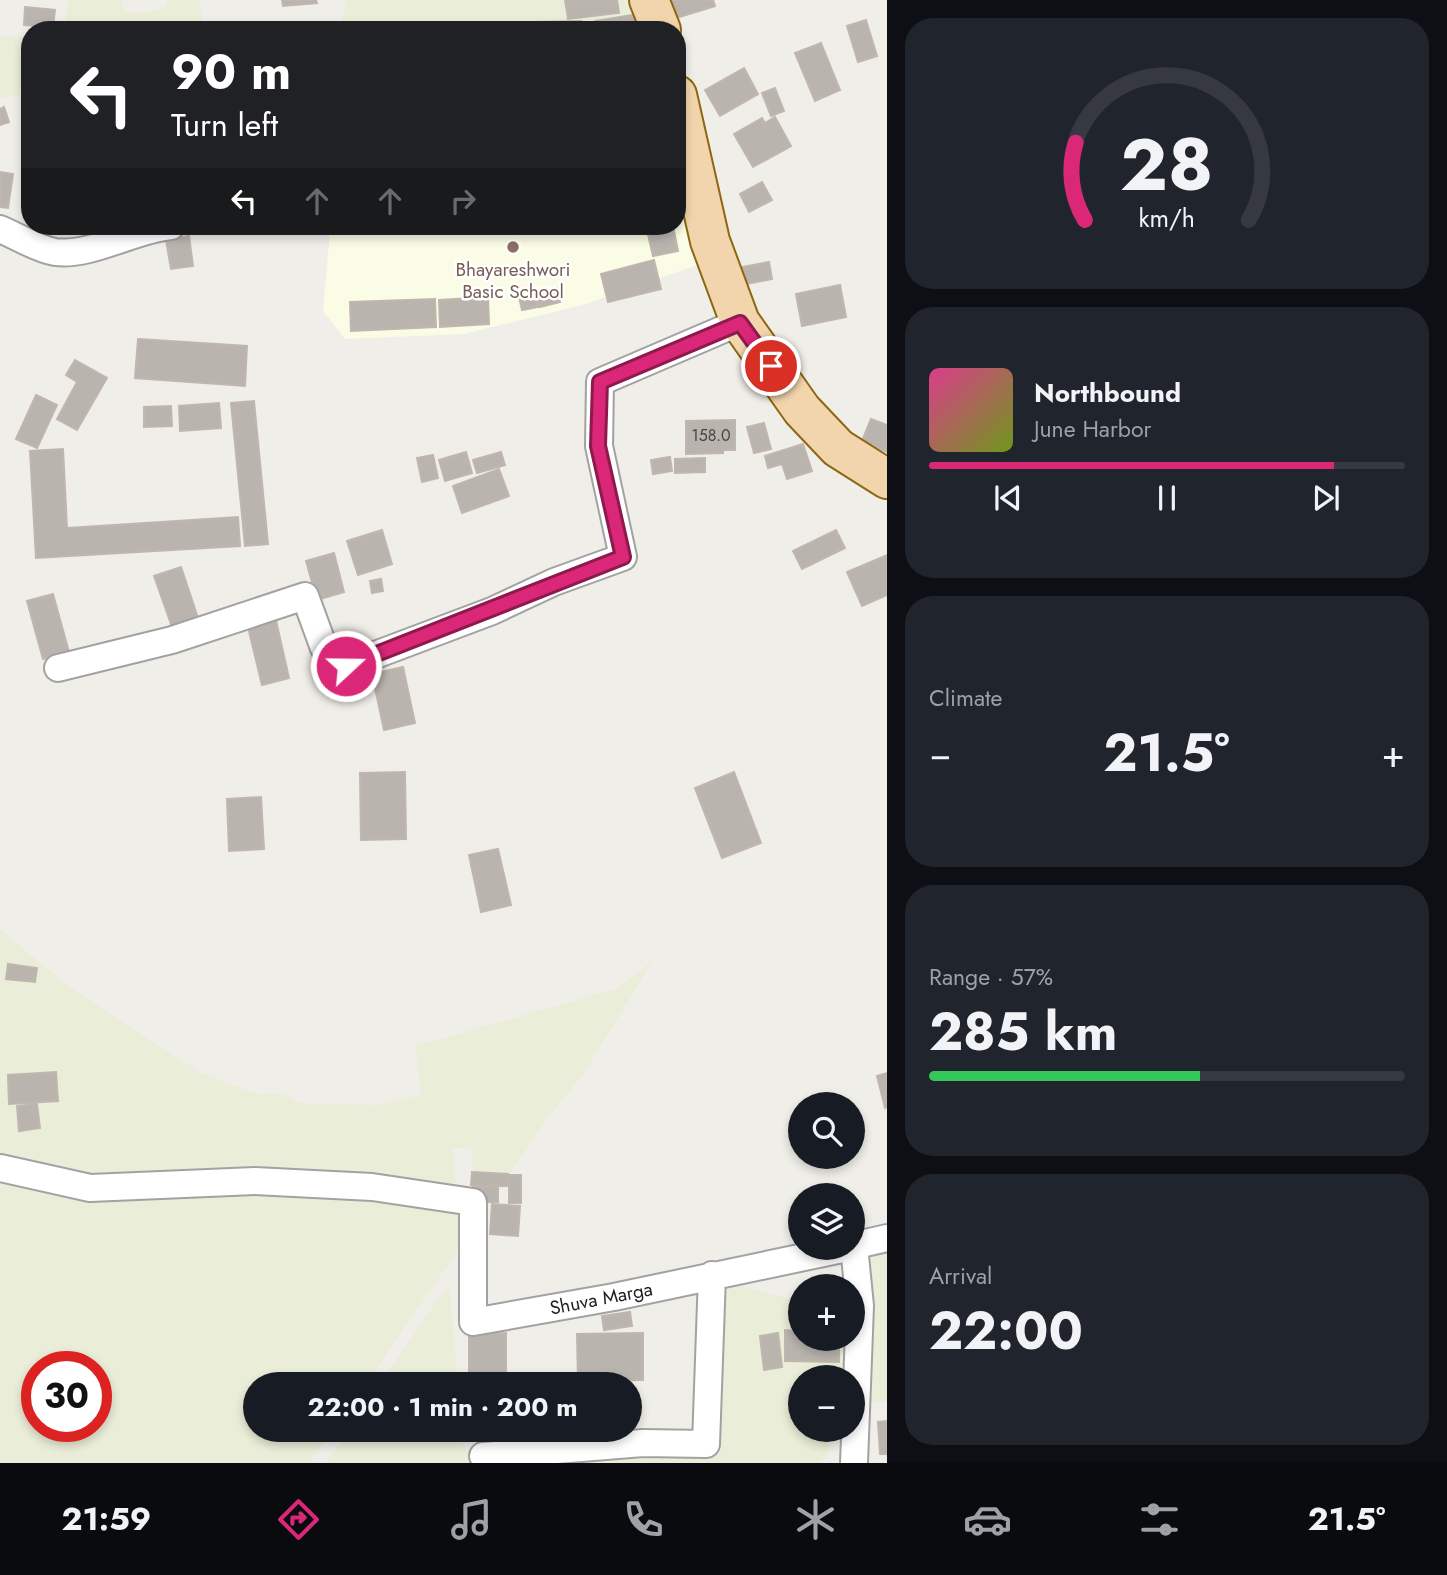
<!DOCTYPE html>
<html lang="en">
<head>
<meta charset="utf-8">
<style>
  :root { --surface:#171b24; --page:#20242c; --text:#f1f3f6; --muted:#9ea1a6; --line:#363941; --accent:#db2777 }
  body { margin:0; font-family:Jost,sans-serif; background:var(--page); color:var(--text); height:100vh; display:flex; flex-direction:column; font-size:26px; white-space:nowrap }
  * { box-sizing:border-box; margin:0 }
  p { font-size:23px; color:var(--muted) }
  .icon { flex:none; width:38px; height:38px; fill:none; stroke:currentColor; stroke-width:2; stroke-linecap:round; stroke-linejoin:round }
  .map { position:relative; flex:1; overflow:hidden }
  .drawer { display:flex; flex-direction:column; gap:18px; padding:18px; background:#0d0f14; width:560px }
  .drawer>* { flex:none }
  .hud { position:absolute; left:21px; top:21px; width:665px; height:214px; border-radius:28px; box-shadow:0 4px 10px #0003; background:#202124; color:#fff; overflow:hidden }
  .fabs { position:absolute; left:788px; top:1092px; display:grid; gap:14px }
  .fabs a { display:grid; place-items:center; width:77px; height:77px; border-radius:50%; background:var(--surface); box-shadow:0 4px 10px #0003; font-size:35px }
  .speed { position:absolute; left:21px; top:1351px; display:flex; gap:14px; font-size:35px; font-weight:700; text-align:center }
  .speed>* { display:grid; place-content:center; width:91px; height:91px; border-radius:50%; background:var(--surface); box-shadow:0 4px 10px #0003; line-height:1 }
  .speed .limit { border:10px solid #d22; background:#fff; color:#111 }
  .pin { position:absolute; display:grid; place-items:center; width:60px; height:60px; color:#fff; margin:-30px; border:4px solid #fff; border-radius:50%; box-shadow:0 2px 7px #0007 }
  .me { position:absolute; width:77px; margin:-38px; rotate:69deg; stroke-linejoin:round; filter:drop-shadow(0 0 5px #0008) }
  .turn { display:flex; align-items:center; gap:24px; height:147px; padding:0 35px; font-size:32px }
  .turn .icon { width:91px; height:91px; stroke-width:2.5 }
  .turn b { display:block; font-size:49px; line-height:60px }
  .lanes { display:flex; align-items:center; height:66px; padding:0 35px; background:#0003; justify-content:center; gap:35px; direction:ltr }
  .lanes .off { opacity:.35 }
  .big { font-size:52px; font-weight:700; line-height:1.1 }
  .drawer .card { flex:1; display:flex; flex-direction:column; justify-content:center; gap:10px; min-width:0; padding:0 24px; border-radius:28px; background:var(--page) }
  .drawer .dial { align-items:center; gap:0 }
  .dial svg { height:182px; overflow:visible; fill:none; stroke:var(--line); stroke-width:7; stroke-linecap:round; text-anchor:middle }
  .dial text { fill:var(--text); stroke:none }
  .song { display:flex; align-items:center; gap:21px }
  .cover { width:84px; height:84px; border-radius:10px; background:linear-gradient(135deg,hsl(330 70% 55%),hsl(80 70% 35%)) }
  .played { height:7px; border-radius:4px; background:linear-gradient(90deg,var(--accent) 85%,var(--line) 85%) }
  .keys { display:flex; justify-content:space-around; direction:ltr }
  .heat { display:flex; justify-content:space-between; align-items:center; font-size:38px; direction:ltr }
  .charge { height:10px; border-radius:5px; background:linear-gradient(90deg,#34c759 57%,var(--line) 0) }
  .trip { position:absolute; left:243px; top:1372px; width:399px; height:70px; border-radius:35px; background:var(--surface); box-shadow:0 4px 10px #0003; font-weight:700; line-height:70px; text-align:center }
  .menu { display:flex; height:112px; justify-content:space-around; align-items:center; background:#090b0e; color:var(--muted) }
  .menu .icon { width:49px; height:49px }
  .menu .selected { color:var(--accent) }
  .menu b { font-size:32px; color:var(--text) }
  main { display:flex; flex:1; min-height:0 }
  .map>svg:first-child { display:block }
  .education { fill:#fbfce6 }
  .farmland { fill:#eaedd7; fill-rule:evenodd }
  .building { fill:#bab4af; stroke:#c1b6ad; stroke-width:2 }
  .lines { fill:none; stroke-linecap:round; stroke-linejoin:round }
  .minor-casing { stroke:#a2a2a2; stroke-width:30 }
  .primary-casing { stroke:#8d6711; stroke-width:42 }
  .minor { stroke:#fff; stroke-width:26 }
  .primary { stroke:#f2d5ac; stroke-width:38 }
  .route-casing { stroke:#8e194d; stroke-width:18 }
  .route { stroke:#db2777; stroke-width:12 }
  .education-dot { fill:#8d6e63; stroke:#fff; stroke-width:2.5 }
  .labels { text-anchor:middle; stroke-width:5; stroke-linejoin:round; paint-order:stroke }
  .number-label { font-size:16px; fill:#474644 }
  .education-label { font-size:19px; fill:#785e54; stroke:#fff }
  .street-label { font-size:19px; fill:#212121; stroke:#fff }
</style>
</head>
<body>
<main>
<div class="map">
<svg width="887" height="1463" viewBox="0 0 887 1463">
  <rect width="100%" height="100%" fill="#f0eee9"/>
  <path class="education" d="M 686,185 L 700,264 L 586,304 L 464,334 L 345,339 L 323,311 L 330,231 L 368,226 L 677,226 L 677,187 Z"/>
  <path class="farmland" d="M 68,0 L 121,0 L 126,12 L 143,13 L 164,8 L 168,0 L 199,0 L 204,30 L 60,30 L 65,27 Z
    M 348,0 L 629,0 L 639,30 L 497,30 L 465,24 L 338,30 Z
    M 30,36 L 30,92 L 0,99 L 0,37 Z
    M 0,929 L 68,986 L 203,1074 L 257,1094 L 279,1093 L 304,1104 L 380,1105 L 421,1095 L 416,1046 L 615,989 L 652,962 L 584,1073 L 546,1120 L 479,1220 L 471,1148 L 453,1148 L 460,1247 L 366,1384 L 256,1384 L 256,1430 L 333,1430 L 309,1463 L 0,1463 ZM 37,1367 L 96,1367 L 96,1426 L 37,1426 Z
    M 887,1250 L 887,1402 L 868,1403 L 870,1254 Z
    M 722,1282 L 800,1301 L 800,1339 L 850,1339 L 843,1377 L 800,1377 L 800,1430 L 832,1430 L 827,1457 L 819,1463 L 548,1463 L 719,1455 Z
    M 449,1283 L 458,1384 L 380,1384 Z
    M 349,1430 L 462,1430 L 464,1448 L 476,1463 L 326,1463 Z"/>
  <path class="building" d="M 282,0 L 316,0 L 317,3 L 283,6 Z
    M 565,0 L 617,0 L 619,13 L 568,19 Z
    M 670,0 L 713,0 L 715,6 L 676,18 Z
    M 25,7 L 55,10 L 53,27 L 24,25 Z
    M 633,15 L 636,30 L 597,30 L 595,21 Z
    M 866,20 L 877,56 L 858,62 L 847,26 Z
    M 581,21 L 581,30 L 537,30 L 537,22 Z
    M 821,43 L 840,90 L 815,101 L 795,53 Z
    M 744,68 L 758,94 L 720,116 L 705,90 Z
    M 775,88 L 784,111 L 771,116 L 762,93 Z
    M 4,107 L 9,122 L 0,125 L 0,109 Z
    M 775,117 L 791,146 L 753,167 L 734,134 L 762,118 L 765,123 Z
    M 0,172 L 13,174 L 8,208 L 0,207 Z
    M 762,182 L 772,200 L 749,212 L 740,194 Z
    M 646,226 L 673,226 L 678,251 L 653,256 Z
    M 189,236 L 193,266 L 171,269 L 166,240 Z
    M 654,260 L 661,289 L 608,302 L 601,274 Z
    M 769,262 L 772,279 L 746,284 L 742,267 Z
    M 840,285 L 846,317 L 802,326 L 796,294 Z
    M 557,288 L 560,302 L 540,307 L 537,294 Z
    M 535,294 L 538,307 L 522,310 L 519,297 Z
    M 488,297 L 489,324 L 440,327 L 439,300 Z
    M 435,299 L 436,327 L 351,331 L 350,302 Z
    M 138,339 L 247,346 L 245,386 L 135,378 Z
    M 75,360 L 107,378 L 77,430 L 57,419 L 77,382 L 66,375 Z
    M 36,395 L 57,405 L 37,448 L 16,439 Z
    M 254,401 L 268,544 L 245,546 L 231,403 Z
    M 219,403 L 221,428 L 180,431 L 179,406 Z
    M 171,406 L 172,426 L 144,427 L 144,407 Z
    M 871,419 L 887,425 L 887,452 L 862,441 Z
    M 735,420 L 735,450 L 723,450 L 723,453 L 686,454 L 686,421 Z
    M 764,423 L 771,449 L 754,453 L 747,427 Z
    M 803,444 L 812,471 L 787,479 L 782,464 L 768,468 L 765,456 Z
    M 63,449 L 67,528 L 238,517 L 240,546 L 36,558 L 30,451 Z
    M 466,452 L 472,473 L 445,481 L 439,460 Z
    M 501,452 L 505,465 L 477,473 L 473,460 Z
    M 433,455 L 438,478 L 422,482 L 417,458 Z
    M 670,457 L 672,471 L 653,474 L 651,460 Z
    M 705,458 L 705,472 L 675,473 L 675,459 Z
    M 499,469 L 509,496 L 462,513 L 453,486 Z
    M 382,530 L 392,564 L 358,575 L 347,541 Z
    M 836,530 L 845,548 L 802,569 L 793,551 Z
    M 334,553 L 344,592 L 317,600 L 306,561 Z
    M 887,555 L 887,595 L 862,606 L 847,572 Z
    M 181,567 L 198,618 L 172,627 L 154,576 Z
    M 381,579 L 383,591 L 372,593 L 370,581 Z
    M 53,594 L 69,652 L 43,659 L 27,601 Z
    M 275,616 L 289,678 L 262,685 L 247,623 Z
    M 403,667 L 415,723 L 384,730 L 372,674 Z
    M 405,772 L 406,839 L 361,840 L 360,773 Z
    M 734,772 L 761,843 L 722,858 L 695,788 Z
    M 261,797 L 264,849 L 229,851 L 227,799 Z
    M 498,849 L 511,905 L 481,912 L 469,855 Z
    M 8,964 L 37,968 L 35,982 L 6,979 Z
    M 56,1072 L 58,1101 L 9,1104 L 8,1075 Z
    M 887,1073 L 887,1107 L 885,1108 L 877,1076 Z
    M 37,1104 L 40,1128 L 19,1131 L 17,1106 Z
    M 472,1172 L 508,1174 L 507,1186 L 471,1185 Z
    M 509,1175 L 521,1175 L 521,1203 L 509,1203 Z
    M 498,1186 L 498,1202 L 473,1202 L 473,1187 Z
    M 492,1204 L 520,1206 L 518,1236 L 490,1234 Z
    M 630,1312 L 632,1326 L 604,1330 L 602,1316 Z
    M 785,1330 L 800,1331 L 800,1339 L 839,1339 L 839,1362 L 785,1361 Z
    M 506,1333 L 506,1382 L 469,1383 L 469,1334 Z
    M 643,1333 L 643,1380 L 578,1381 L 577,1334 Z
    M 778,1333 L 782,1367 L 764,1370 L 760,1336 Z
    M 887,1421 L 887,1454 L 880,1454 L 878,1422 Z
    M 472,1430 L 511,1430 L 511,1439 L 473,1440 Z"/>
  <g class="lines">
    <g class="minor-casing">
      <path id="minor" d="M 0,229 C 17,236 37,249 55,252 C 90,257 135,229 171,226
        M 58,668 L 172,640 L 305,596 L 324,648 L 346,666 L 492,611 L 554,582 L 623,557 L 599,446 L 600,382 L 740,322
        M 0,1168 L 90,1188 L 255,1181 L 372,1187 L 473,1202 L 473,1322 L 614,1297 L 847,1248
        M 852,1246 L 887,1238
        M 483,1456 L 643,1443 L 706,1444 L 712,1275
        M 854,1463 L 860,1306 L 854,1246"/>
    </g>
    <g class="primary-casing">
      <path id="primary" d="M 649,0 L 661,30
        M 677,95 L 710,241 L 740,322 L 802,410 L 838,448 L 887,479"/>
    </g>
    <use href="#minor" class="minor"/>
    <use href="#primary" class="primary"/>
  </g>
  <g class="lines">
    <g class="route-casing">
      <path id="route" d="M 346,666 L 623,557 L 598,446 L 600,382 L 740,323 L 771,366"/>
    </g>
    <use href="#route" class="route"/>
  </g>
  <circle class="education-dot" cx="513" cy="247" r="7"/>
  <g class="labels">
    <g class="number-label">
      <text x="711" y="441">158.0</text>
    </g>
    <g class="education-label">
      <text x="513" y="276">Bhayareshwori<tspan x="513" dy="22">Basic School</tspan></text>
    </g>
    <g class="street-label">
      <text transform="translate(601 1298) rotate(-11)" y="7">Shuva Marga</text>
    </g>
  </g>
</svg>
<div class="fabs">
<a><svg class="icon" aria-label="search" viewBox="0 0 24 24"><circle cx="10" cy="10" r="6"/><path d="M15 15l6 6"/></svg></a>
<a><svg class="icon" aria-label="layers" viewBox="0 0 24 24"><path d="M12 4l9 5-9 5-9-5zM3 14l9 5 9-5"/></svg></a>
<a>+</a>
<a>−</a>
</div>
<div class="speed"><div class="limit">30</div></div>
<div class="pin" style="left:771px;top:366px;background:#d93025"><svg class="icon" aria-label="arrive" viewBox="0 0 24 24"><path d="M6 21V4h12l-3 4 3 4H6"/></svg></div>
<svg class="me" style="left:346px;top:666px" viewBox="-20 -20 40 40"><circle r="17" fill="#db2777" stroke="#fff" stroke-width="3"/><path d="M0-11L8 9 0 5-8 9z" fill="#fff"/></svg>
<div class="trip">22:00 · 1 min · 200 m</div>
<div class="hud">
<div class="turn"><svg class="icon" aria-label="left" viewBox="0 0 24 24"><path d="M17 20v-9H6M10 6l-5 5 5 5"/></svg><div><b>90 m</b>Turn left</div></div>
<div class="lanes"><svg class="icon" aria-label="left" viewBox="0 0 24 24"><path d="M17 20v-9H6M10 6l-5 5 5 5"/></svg><svg class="icon off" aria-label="ahead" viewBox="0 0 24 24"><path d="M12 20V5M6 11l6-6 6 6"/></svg><svg class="icon off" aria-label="ahead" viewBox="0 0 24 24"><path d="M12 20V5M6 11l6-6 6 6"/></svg><svg class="icon off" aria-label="right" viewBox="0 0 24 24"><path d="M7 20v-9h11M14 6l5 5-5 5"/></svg></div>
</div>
</div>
<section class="drawer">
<div class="card dial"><svg viewBox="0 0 100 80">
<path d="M14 69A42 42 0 1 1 86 69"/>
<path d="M14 69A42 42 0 0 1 10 35" stroke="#db2777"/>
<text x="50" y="56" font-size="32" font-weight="700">28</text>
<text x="50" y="72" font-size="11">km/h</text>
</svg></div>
<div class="card">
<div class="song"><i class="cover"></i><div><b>Northbound</b><p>June Harbor</p></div></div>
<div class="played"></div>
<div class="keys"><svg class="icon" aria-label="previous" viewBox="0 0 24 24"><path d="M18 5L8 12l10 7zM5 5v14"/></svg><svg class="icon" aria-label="pause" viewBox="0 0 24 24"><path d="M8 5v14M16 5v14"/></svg><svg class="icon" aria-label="next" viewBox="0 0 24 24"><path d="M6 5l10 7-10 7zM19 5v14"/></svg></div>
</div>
<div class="card"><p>Climate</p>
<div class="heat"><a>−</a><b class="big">21.5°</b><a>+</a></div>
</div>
<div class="card"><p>Range · 57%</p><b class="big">285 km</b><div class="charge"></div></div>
<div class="card"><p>Arrival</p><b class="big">22:00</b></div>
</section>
</main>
<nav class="menu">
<b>21:59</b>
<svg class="icon selected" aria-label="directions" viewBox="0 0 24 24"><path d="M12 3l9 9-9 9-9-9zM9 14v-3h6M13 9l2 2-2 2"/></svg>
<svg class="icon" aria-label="music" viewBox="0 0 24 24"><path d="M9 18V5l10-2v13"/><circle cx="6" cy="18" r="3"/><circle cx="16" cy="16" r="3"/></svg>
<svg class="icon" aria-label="phone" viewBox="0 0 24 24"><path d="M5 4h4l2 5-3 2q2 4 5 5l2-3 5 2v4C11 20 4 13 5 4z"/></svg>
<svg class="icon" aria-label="climate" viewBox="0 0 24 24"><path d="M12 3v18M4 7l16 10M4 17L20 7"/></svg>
<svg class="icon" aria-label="car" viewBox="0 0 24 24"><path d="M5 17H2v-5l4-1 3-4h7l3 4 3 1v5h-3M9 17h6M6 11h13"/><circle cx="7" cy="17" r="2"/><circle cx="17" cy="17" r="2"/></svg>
<svg class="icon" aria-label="filters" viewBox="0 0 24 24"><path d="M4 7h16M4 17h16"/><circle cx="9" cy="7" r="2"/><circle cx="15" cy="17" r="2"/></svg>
<b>21.5°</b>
</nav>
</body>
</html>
